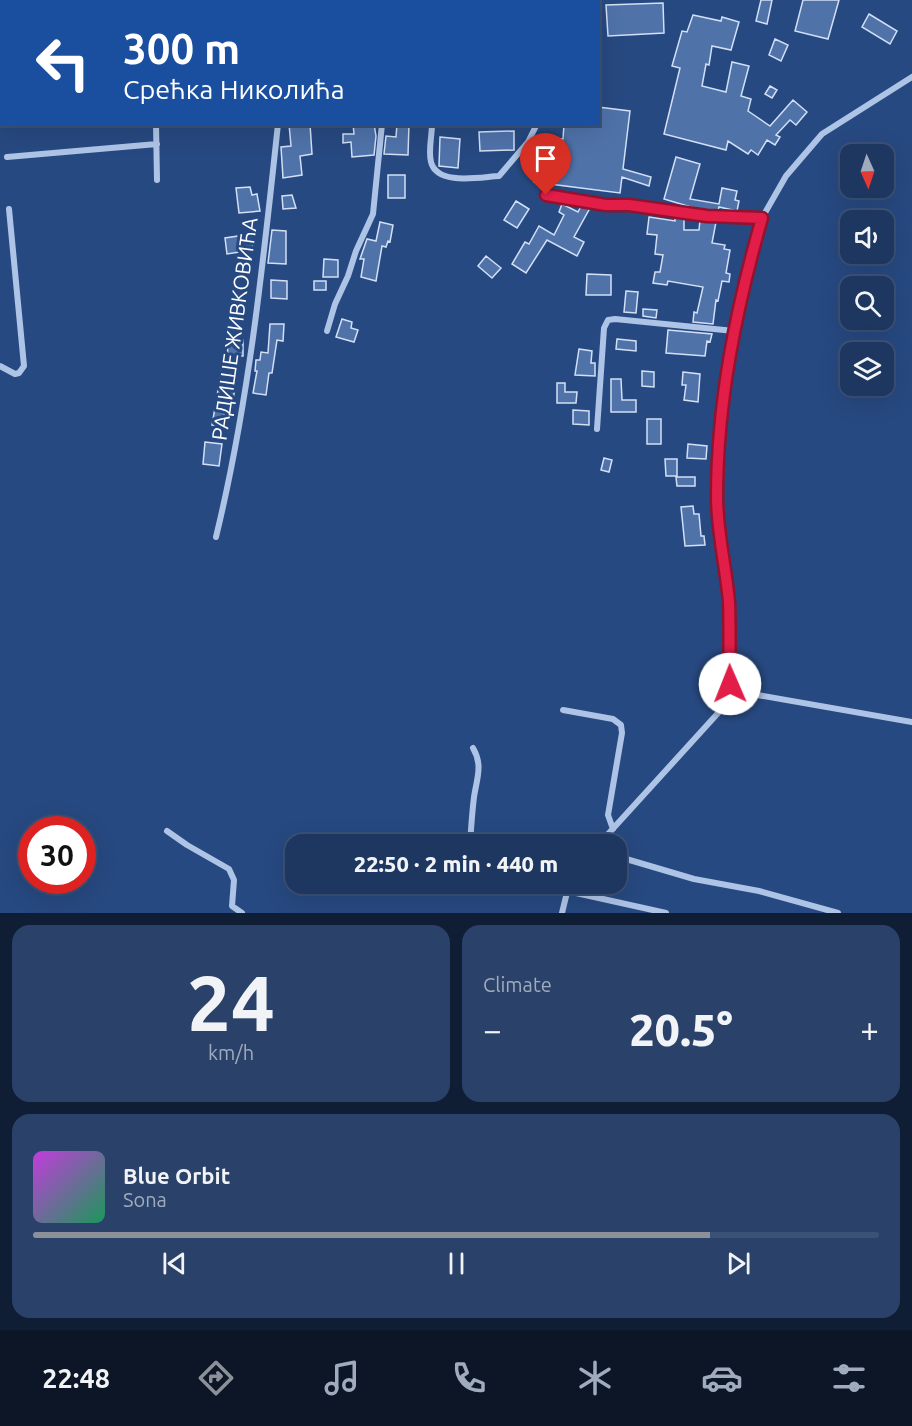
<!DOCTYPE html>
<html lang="en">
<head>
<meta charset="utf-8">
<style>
  :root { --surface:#1d3761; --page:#2a426a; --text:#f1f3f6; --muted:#a0acbd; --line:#3b5176; --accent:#8c9099 }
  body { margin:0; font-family:Ubuntu,sans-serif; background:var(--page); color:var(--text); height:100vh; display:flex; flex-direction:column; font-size:22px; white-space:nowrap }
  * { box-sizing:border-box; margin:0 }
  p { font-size:20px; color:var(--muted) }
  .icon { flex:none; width:33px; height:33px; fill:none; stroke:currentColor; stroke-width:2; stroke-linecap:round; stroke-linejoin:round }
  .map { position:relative; height:913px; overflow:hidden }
  .details { display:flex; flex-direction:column; gap:12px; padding:12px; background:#101e35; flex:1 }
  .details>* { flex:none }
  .hud { position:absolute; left:0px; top:0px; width:600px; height:126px; box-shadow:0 6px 24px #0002,0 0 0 2px var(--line); background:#1a4fa0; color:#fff; overflow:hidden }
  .needle { width:39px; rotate:177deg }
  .fabs { position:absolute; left:840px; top:144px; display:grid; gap:12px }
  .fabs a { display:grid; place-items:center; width:54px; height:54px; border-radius:12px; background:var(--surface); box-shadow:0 6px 24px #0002,0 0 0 2px var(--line); font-size:30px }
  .speed { position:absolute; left:18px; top:816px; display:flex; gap:12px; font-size:30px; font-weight:700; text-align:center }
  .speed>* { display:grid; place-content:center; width:78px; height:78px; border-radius:50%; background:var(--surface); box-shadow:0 6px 24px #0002,0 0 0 2px var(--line); line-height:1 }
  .speed .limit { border:9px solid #d22; background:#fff; color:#111 }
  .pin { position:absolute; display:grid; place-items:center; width:51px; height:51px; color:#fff; margin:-62px -26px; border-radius:50% 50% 50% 0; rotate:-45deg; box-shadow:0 0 6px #0007 }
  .pin .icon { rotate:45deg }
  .me { position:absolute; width:66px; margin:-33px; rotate:359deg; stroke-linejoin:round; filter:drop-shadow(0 0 4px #0008) }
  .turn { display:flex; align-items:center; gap:21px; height:126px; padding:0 24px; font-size:27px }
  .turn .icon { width:78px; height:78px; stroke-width:2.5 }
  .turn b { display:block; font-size:42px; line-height:51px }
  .big { font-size:45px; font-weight:800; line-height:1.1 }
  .details .tile { flex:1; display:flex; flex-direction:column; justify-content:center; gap:9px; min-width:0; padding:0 21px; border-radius:18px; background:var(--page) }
  .details .dial { align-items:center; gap:0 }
  .dial b { font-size:78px; line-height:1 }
  .song { display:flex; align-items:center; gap:18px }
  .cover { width:72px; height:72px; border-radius:9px; background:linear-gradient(135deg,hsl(290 70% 55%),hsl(150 70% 35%)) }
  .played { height:6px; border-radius:3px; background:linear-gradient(90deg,var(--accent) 80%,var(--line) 80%) }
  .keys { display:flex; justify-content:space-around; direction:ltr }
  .heat { display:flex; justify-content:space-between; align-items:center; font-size:33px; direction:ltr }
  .details .tiles { flex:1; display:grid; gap:12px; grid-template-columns:1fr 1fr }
  .tile:last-child { grid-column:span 2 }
  .trip { position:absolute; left:285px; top:834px; width:342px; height:60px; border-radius:18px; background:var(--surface); box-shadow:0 6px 24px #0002,0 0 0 2px var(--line); font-weight:800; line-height:60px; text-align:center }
  .menu { display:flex; height:96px; justify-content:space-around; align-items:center; background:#0c1627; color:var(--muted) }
  .menu .icon { width:42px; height:42px }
  .menu .current { color:var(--accent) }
  .menu b { font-size:27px; color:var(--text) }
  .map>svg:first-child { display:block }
  .building { fill:#4f72a9; stroke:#d2dff5; stroke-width:1.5 }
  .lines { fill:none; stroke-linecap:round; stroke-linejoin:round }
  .minor { stroke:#aec4e6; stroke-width:6 }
  .route-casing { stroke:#92132f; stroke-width:15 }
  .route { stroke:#e11d48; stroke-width:10 }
  .labels { text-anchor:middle; stroke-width:6; stroke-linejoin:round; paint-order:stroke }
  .street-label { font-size:21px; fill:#fff; stroke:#274981 }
</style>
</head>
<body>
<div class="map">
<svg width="912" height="913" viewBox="0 0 912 913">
  <rect width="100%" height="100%" fill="#274981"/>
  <path class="building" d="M 761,0 L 772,0 L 767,24 L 756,21 Z
    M 803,0 L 839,0 L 828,39 L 795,31 Z
    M 663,3 L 664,33 L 608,36 L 606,5 Z
    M 869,14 L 897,31 L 890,44 L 862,27 Z
    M 693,15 L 721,21 L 722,17 L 739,22 L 731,50 L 712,46 L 709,65 L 706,64 L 702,86 L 726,92 L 732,62 L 749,66 L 741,96 L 751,99 L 748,111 L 770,126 L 793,100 L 807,112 L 796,125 L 790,120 L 776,135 L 780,137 L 775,145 L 767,140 L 758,155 L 751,150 L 748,154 L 728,141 L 726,150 L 664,134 L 680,68 L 672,66 L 682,31 L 687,32 Z
    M 775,39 L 788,45 L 781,61 L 769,55 Z
    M 770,86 L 777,90 L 772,98 L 765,94 Z
    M 598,107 L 630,111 L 623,169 L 651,177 L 649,186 L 622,177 L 620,193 L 534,182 L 536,169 L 544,170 L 548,137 L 563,139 L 564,124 L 598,124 Z
    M 289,124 L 310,124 L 312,154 L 300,156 L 302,175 L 283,178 L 281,147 L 291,146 Z
    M 353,124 L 374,124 L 376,136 L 374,155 L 352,157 L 351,142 L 343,143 L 343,134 L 354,134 Z
    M 397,124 L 409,124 L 408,155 L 384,154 L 386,136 L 396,137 Z
    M 514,131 L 514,150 L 480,151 L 479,132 Z
    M 440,137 L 460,139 L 458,168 L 439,166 Z
    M 676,157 L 700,164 L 690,199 L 719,204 L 722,188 L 737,191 L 735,200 L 739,201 L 737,211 L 719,207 L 718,211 L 701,210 L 664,199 Z
    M 388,175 L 405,175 L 405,198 L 388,198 Z
    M 250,187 L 252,195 L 257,194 L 260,211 L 239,213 L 236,188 Z
    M 292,195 L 296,208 L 283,209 L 282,196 Z
    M 516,201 L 529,209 L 517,228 L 504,220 Z
    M 562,204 L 578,212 L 581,206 L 590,208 L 574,237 L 584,242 L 577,256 L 547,240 L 526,273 L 512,264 L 525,242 L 529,244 L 539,226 L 554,235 L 564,215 L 559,212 Z
    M 649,217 L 675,221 L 675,217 L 684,218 L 684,230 L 699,230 L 700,220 L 716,222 L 712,243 L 725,245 L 724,249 L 730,250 L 726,273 L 730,274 L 729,282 L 722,281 L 718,301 L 716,300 L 713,324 L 693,322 L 694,312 L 697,313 L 703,287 L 668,281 L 667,285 L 653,283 L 655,272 L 660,272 L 663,255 L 655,254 L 657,235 L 647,234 Z
    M 380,222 L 393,225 L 390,242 L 388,241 L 386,247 L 382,246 L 376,281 L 361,277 L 364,259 L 360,259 L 367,239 L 376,241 Z
    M 272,230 L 286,231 L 286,264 L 268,263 Z
    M 251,234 L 253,250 L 227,254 L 225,238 Z
    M 486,256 L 501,268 L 492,278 L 478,266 Z
    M 324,259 L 338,260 L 338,277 L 323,277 Z
    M 587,274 L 611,275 L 611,295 L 586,295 Z
    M 271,280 L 287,281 L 287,299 L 271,298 Z
    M 314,281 L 326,281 L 326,290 L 314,290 Z
    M 626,291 L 638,292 L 636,313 L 624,312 Z
    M 643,309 L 657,310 L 656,318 L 643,316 Z
    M 342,319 L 352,322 L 351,328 L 358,330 L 354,342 L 336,337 Z
    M 270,324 L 284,324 L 283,341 L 277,340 L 272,373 L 269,373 L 266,395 L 253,393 L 257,371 L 255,371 L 256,360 L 260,360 L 261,352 L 268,353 Z
    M 668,330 L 712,334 L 710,342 L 707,341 L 705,356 L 666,353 Z
    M 228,339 L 243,340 L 243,356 L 240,356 L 233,400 L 226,399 L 224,417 L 227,418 L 226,426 L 212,425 L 222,367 L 227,368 Z
    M 617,339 L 636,341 L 636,351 L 616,349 Z
    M 579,349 L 592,351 L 591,363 L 595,363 L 595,376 L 575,375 Z
    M 642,371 L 654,372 L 654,387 L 642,386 Z
    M 683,372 L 700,374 L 698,402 L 684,400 L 686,385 L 682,385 Z
    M 611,379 L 621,379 L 622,400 L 636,400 L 636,412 L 611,412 Z
    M 557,383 L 565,383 L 565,392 L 577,392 L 576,403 L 557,403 Z
    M 573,410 L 589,411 L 589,425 L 573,424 Z
    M 647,419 L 661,419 L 661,444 L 647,444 Z
    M 205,442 L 222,444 L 219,466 L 203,464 Z
    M 688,444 L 707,446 L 706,459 L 687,458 Z
    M 604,458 L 612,460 L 609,472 L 601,470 Z
    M 665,459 L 677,459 L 677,476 L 666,476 Z
    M 676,477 L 695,477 L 695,486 L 677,486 Z
    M 693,506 L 694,514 L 699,514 L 701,536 L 704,536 L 705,545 L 685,546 L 681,507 Z"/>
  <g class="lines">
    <path class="minor" d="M 154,0 L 154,2
      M 287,0 L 287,2
      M 383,0 L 383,2
      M 437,2 L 437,0
      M 568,2 L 568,0
      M 156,124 L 157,180
      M 432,124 C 432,136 428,151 431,162 C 437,186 480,177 499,176 L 528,142 L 537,124
      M 7,157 L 157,144
      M 546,194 L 606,205 L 629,205 L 707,216 L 762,218
      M 327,331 L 335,304 L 348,276 L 356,251 L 373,214 L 382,124
      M 0,366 L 15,374 L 19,373 L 24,366 L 9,209
      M 597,429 L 604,328 L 608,320 L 615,319 L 734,331
      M 216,537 C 249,401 263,264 278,124
      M 729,690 L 912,722
      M 563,710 L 613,719 L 621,725 L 622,733 L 608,815 L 613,829
      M 167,831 L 187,845 L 229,869 L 234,880 L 232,906 L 242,913
      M 470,844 C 471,829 472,813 474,797 C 477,778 483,765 473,748
      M 599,844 L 719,712 L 727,699 L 730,684 L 729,601 L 717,500 L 719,438 L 727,372 L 740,296 L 762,218 L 786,176 L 822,134 L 912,77
      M 616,856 L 694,879 L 759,891 L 838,913
      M 567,891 L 666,913
      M 562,913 L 569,884"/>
  </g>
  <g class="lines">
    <g class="route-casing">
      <path id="route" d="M 546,195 L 606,205 L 629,205 L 707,216 L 762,218 C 736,309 717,402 717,497 C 717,532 726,567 729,602 C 730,629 729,657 730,684"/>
    </g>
    <use href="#route" class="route"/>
  </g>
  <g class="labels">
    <g class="street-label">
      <text transform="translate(235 329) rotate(-82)" y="7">РАДИШЕ ЖИВКОВИЋА</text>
    </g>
  </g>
</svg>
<div class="fabs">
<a><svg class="needle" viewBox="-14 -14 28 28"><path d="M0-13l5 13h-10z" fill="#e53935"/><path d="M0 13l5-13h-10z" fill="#a0acbd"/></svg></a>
<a><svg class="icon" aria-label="sound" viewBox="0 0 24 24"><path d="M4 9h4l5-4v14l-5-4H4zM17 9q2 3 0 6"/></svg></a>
<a><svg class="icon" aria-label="search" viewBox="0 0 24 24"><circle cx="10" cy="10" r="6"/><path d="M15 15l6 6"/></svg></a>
<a><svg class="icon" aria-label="layers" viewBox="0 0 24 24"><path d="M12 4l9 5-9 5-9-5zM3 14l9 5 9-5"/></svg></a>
</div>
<div class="speed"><div class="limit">30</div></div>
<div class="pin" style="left:546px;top:195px;background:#d93025"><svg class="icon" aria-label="arrive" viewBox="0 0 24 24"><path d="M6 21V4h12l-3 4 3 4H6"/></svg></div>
<svg class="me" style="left:730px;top:684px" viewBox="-20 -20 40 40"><circle r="19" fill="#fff"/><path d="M0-13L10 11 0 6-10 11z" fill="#e11d48"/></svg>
<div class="trip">22:50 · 2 min · 440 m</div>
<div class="hud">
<div class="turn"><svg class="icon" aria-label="left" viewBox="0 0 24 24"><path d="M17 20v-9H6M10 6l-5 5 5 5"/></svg><div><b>300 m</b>Срећка Николића</div></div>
</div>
</div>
<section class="details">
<div class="tiles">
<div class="tile dial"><b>24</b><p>km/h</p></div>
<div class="tile"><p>Climate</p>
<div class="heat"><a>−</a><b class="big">20.5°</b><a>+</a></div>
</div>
<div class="tile">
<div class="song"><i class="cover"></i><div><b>Blue Orbit</b><p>Sona</p></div></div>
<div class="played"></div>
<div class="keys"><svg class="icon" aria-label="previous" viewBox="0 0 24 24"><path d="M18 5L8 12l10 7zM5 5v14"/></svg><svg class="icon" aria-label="pause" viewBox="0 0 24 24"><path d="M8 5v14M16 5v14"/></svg><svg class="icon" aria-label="next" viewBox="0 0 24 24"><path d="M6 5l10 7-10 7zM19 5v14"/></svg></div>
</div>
</div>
</section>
<nav class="menu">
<b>22:48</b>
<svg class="icon current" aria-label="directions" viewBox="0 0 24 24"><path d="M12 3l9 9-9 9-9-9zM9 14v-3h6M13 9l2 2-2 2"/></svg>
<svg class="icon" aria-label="music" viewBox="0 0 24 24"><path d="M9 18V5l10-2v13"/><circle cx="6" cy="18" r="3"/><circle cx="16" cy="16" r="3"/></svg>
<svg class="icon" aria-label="phone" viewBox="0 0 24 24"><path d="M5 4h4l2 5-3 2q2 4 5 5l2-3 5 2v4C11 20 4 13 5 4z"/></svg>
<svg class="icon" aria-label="climate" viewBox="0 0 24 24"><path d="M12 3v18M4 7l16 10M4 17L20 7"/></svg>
<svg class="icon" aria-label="car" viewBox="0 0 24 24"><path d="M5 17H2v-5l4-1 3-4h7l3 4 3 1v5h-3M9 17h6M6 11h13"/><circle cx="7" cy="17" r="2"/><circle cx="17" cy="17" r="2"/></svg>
<svg class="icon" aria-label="filters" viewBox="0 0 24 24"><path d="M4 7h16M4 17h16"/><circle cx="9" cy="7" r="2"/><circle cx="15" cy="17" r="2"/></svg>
</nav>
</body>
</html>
